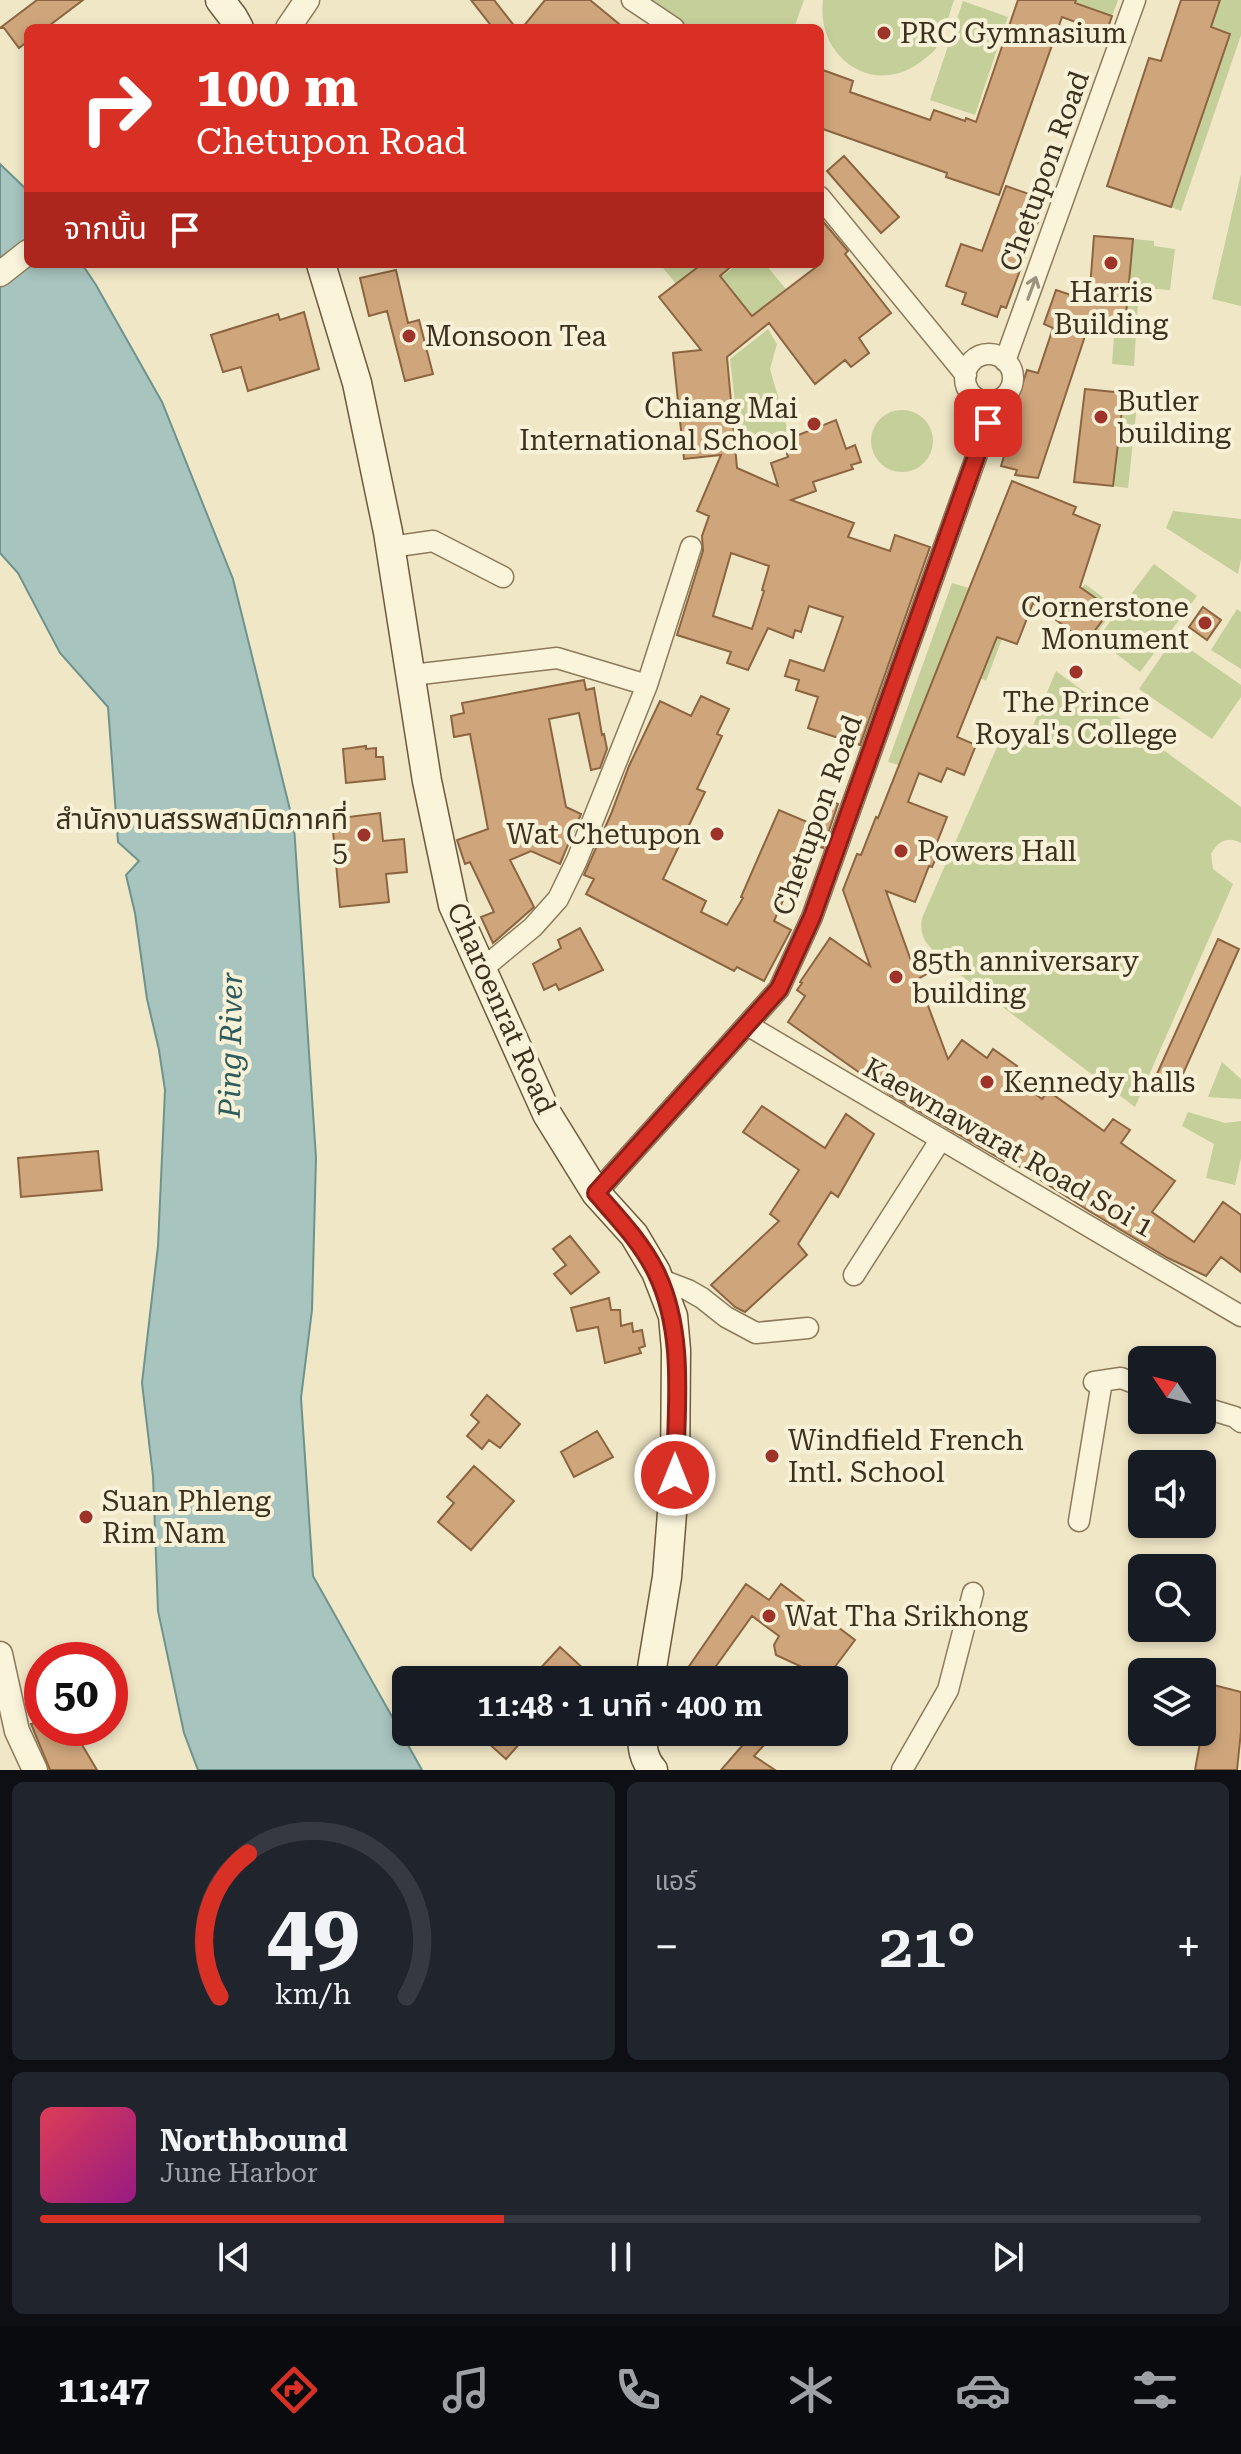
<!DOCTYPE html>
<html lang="th">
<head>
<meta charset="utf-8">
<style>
  :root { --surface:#171b24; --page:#20242c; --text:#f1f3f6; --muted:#9ea1a6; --line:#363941; --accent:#d93025 }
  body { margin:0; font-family:"Roboto Serif","Noto Sans Thai",serif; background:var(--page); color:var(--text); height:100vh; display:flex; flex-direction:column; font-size:30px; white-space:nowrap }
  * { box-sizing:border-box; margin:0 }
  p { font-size:26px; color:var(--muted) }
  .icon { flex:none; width:44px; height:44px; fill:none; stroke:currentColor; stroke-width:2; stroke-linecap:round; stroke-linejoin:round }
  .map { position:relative; height:1770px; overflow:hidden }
  .drawer { display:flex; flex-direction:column; gap:12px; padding:12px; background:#0d0f14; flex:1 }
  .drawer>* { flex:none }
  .guide { position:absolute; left:24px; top:24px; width:800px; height:244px; border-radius:12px; box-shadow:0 4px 12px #0003; background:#d93025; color:#fff; overflow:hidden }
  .needle { width:52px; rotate:305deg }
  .buttons { position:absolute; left:1128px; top:1346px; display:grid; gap:16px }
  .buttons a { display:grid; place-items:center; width:88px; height:88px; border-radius:12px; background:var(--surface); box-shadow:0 4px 12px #0003; font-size:40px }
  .speed { position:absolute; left:24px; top:1642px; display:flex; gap:16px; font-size:40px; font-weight:700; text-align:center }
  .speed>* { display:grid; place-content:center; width:104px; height:104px; border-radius:50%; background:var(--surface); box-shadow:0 4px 12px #0003; line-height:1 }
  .speed .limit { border:12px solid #d22; background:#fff; color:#111 }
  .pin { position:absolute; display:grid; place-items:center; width:68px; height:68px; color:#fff; margin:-34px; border-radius:16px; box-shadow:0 4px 12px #0006 }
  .me { position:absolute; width:88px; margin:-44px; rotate:0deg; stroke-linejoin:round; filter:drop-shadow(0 0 6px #0008) }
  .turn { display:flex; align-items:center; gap:28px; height:168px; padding:0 40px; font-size:36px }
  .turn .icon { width:104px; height:104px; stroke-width:2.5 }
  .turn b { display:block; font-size:56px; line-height:68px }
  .then { display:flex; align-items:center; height:76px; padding:0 40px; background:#0003; gap:16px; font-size:30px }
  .big { font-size:60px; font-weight:600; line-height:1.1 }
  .drawer .tile { flex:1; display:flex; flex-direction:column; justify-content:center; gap:12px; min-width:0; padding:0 28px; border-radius:12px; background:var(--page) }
  .drawer .dial { align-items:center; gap:0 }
  .dial svg { height:208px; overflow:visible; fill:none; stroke:var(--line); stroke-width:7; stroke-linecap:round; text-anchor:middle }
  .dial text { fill:var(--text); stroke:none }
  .song { display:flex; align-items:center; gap:24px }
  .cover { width:96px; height:96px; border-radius:12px; background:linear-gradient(135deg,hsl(350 70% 55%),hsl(310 70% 35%)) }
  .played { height:8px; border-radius:4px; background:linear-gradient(90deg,var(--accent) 40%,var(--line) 40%) }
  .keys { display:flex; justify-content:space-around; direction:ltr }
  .heat { display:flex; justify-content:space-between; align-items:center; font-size:44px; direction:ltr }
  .drawer .tiles { flex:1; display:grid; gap:12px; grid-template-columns:1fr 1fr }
  .tile:last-child { grid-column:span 2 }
  .trip { position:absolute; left:392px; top:1666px; width:456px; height:80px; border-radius:12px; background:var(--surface); box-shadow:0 4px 12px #0003; font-weight:600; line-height:80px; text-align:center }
  .tabs { display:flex; height:128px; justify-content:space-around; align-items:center; background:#090b0e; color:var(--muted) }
  .tabs .icon { width:56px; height:56px }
  .tabs .selected { color:var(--accent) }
  .tabs b { font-size:36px; color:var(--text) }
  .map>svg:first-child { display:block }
  .green { fill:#c4cf9a }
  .water { fill:#a8c4be; stroke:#6e938d; stroke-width:2 }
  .building { fill:#cfa67c; stroke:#8c6540; stroke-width:2; fill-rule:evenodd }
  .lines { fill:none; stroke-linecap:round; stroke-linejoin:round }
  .minor-casing { stroke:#8c7a5b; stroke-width:23 }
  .tertiary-casing { stroke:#8c7a5b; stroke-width:27 }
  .secondary-casing { stroke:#6e5b3e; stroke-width:31 }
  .minor { stroke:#faf4db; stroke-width:20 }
  .tertiary { stroke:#faf4db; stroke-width:24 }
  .secondary { stroke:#faf4db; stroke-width:28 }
  .oneway { stroke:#9b927d }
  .route-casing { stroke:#8d1f18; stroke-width:20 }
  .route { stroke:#d93025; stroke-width:14 }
  .poi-dot { fill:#9d3329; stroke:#f7f1d7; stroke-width:3 }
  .labels { text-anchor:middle; stroke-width:8; stroke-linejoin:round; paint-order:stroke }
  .poi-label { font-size:28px; fill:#3c301f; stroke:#f7f1d7; text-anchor:start }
  .street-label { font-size:28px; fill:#3c301f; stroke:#f7f1d7 }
  .water-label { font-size:30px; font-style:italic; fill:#2e5b5c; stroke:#f7f1d7 }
</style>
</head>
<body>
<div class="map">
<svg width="1241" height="1770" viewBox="0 0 1241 1770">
  <rect width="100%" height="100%" fill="#f0e7c7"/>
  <path class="green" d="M 651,0 L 804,0 L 794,28 L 687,28 Z
    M 823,0 L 954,0 C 949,14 945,34 937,47 C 932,54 921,62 913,67 C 865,94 816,52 823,0 Z
    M 1076,0 L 1118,0 L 1112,16 L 1075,3 Z
    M 1220,0 L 1241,0 L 1241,35 L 1181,211 L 1171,207 L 1229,34 L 1211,27 Z
    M 963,1 L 1008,17 L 975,115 L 930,100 Z
    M 1241,174 L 1241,306 L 1212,299 Z
    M 1133,239 L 1154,241 L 1154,246 L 1175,249 L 1170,290 L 1129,287 Z
    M 660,264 L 715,264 L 724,275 L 737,264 L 765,264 L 786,289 L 752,316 L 676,284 Z
    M 1128,301 L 1138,302 L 1134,366 L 1112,364 L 1114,336 L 1124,336 Z
    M 768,329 L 777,344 L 770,369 L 789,435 L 741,452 L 730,359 Z
    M 1124,393 L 1138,395 L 1128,488 L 1113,486 Z
    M871 441a31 31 0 1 1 62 0a31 31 0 1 1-62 0Z
    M 1173,511 L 1241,519 L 1241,559 L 1238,574 L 1166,528 Z
    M 1154,564 L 1197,596 L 1140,672 L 1097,639 Z
    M 952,583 L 969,588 L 899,765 L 888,762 Z
    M 1085,584 L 1112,604 L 1111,614 L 1086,647 L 1057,626 L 1060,623 L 1086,642 L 1110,609 L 1082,588 Z
    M 1237,609 L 1241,612 L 1241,669 L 1211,650 Z
    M 997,637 L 1002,639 L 986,681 L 981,678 Z
    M 1174,638 L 1241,685 L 1241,697 L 1212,739 L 1139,689 Z
    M 1056,671 L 1241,807 L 1241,843 C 1228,836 1218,841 1211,854 L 1213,869 L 1233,884 L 1135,1107 L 938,958 L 939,955 C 926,945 919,935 922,918 L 1001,738 L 1024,747 Z
    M 1222,1062 L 1241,1079 L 1241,1099 L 1208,1097 Z
    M 1188,1112 L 1225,1123 L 1241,1121 L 1241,1158 L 1235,1185 L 1206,1178 L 1214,1144 L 1182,1126 Z"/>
  <path class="water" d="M 0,164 L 28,191 L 28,264 L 82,264 L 96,285 L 162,402 L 233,579 L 294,826 L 316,1158 L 312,1310 L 301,1398 L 313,1576 L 422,1770 L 198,1770 L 184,1733 L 158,1611 L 153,1476 L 142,1383 L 158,1246 L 165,1090 L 159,1050 L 147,999 L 135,913 L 126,875 L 139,861 L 118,842 L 108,707 L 60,653 L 18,573 L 0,553 Z"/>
  <path class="building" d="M 37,0 L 83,0 L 46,28 L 28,28 L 28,41 L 19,48 L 4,28 L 0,28 Z
    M 471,0 L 494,0 L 516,28 L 493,28 Z
    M 545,0 L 590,0 L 624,28 L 522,28 Z
    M 1018,0 L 1076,0 L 1075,3 L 1112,16 L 1106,33 L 1062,17 L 999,195 L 946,177 L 947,173 L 820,128 L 820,69 L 853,81 L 850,92 L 930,120 L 934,110 L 965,121 L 966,118 L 976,122 Z
    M 1181,0 L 1220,0 L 1211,27 L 1230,34 L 1171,207 L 1107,186 L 1149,58 L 1161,61 Z
    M 844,156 L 899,217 L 881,233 L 827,171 Z
    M 1006,186 L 1046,200 L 1006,308 L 1001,306 L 997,317 L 962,304 L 966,293 L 946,286 L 961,244 L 982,251 Z
    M 820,218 L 848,251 L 845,254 L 891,313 L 859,338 L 869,353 L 851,367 L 845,360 L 815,384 L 769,323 L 727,357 L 737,468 L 778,486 L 771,463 L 788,457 L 783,441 L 836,420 L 846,449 L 855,445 L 861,462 L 851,465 L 853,469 L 813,482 L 816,491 L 791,500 L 854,523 L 848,537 L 890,551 L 895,535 L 930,547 L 860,745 L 808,728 L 818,697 L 796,690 L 799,680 L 785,676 L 790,660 L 824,671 L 843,617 L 809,606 L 801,632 L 795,630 L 793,638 L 768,628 L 748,670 L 727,663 L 731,652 L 677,635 L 703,551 L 702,536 L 709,516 L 697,511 L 721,455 L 684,459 L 673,353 L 701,350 L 659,297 L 702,264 L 734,264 L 720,276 L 752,316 L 820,264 ZM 731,553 L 769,566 L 762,590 L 764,591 L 752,629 L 713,616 Z
    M 1094,236 L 1133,239 L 1124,336 L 1086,333 L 1038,478 L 1015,475 L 1017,470 L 1001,466 L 1017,412 L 1014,410 L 1027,370 L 1038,373 L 1053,328 L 1044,324 L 1056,290 L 1089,301 Z
    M 396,270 L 408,323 L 419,320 L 433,374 L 405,381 L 387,311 L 369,316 L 360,278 Z
    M 304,312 L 319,369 L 248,391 L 241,367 L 223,372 L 211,335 L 278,314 L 280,320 Z
    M 1085,389 L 1124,393 L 1113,486 L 1074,482 Z
    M 1012,481 L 1076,507 L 1073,514 L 1100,525 L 1080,587 L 1111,609 L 1086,642 L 1033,603 L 1017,644 L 997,637 L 957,737 L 976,745 L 964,775 L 947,768 L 941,782 L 919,773 L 908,802 L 947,817 L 936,845 L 941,847 L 932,867 L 929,866 L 915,902 L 886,891 L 910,958 L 924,952 L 932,971 L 918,979 L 948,1059 L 962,1040 L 987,1058 L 993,1049 L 1017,1066 L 1010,1075 L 1042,1099 L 1048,1091 L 1104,1131 L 1113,1119 L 1130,1130 L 1121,1143 L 1175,1181 L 1152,1212 L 1194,1242 L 1223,1202 L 1241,1215 L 1241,1272 L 1221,1257 L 1206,1276 L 1168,1258 L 1089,1211 L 1006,1158 L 1004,1161 L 891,1095 L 788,1022 L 805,996 L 797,990 L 802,983 L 800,982 L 830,938 L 870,966 L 843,890 L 857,854 L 861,855 L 876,817 L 878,818 Z
    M 1203,607 L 1221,620 L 1207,640 L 1189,627 Z
    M 584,680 L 586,690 L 594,688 L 602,735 L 604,734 L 607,749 L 600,768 L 591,770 L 579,713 L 549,719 L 566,807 L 581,814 L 560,864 L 531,851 L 510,860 L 534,907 L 493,943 L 481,917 L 494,912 L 470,862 L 465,864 L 457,840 L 488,829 L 470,734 L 454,737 L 451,716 L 464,713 L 462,703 Z
    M 701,696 L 729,709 L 717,734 L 722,736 L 697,789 L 705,792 L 663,879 L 706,901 L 701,912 L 727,925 L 743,898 L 741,897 L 779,810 L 821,828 L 832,801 L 838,804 L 823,848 L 808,842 L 774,921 L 791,930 L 764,981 L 737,967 L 734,971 L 586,894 L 594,879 L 584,875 L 611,814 L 629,766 L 660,701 L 691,716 Z
    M 366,746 L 366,749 L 376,748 L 376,757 L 383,757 L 385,779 L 346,783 L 343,749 Z
    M 380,813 L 383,841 L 404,839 L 407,872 L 386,874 L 389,902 L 340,907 L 332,819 Z
    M 580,928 L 603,970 L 559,990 L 556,984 L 544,990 L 533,964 L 561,948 L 558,940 Z
    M 1218,939 L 1239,949 L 1178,1085 L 1156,1076 Z
    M 762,1106 L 825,1148 L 846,1114 L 874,1134 L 838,1197 L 831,1192 L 798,1244 L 807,1255 L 745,1312 L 735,1307 L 711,1285 L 779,1221 L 770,1214 L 799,1170 L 743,1132 Z
    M 98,1151 L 102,1190 L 21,1197 L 18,1158 Z
    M 570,1236 L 599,1272 L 571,1294 L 554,1274 L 566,1265 L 553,1249 Z
    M 609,1298 L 611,1310 L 620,1310 L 621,1326 L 632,1323 L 633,1332 L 642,1330 L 645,1346 L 639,1348 L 641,1353 L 605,1363 L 598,1327 L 577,1331 L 571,1308 Z
    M 487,1395 L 520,1424 L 500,1448 L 489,1440 L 482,1449 L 467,1436 L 479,1422 L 471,1415 Z
    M 597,1431 L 613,1457 L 574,1477 L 561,1452 Z
    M 474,1466 L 514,1501 L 471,1550 L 438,1522 L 454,1503 L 447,1497 Z
    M 746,1584 L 769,1600 L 781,1584 L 855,1640 L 825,1680 L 787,1680 L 800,1666 L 776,1655 L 774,1645 L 779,1636 L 752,1616 L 714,1669 L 731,1680 L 691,1680 L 683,1675 Z
    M 560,1647 L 586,1671 L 577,1680 L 546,1680 L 537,1672 Z
    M 1202,1682 L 1241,1692 L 1241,1731 L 1237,1770 L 1195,1770 L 1202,1732 Z
    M 42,1721 L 42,1728 L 72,1728 L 97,1770 L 50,1770 L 31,1724 Z
    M 476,1732 L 530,1732 L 506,1759 Z
    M 727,1732 L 776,1732 L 754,1756 L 775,1770 L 721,1770 L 742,1746 Z"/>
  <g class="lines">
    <g class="minor-casing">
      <path id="minor" d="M 632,0 L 674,28
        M 820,197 L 966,375
        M965 378a24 24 0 1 1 48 0a24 24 0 1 1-48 0Z
        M 1005,361 L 1135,0
        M 391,547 L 433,541 L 503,577
        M 412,675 L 557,658 L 647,685 L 691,547
        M 481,970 L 533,927 L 558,899 L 577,860 L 647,685
        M 749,1026 L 1241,1316
        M 596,1193 L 779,989 L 812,917 L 996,401
        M 854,1275 L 941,1139
        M 659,1279 L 688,1290 L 702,1298 L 726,1317 L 756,1333 L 808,1328
        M 1094,1382 L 1121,1378 L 1142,1386
        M 1202,1407 L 1235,1417 L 1241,1422
        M 1079,1521 L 1102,1381
        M 902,1770 L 948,1690 L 973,1593"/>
    </g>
    <g class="tertiary-casing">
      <path id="tertiary" d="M 288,28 L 307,0
        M 0,274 L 28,252
        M 0,1654 L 17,1731 L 35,1770"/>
    </g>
    <g class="secondary-casing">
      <path id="secondary" d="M 220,0 L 233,17 L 239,28
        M 321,264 L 357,383 L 388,532 L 427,781 L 453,905 L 547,1114 L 596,1193 L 634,1235 L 656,1272 L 673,1316 L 676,1350 L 675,1475 L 667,1577 L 650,1680
        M 642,1732 C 642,1746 643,1759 653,1770"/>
    </g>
    <use href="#minor" class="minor"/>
    <use href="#tertiary" class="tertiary"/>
    <use href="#secondary" class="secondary"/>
  </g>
  <defs><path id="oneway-shaft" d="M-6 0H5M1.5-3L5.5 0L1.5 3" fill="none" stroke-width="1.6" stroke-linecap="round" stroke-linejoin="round" transform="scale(2)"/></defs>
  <use class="oneway" href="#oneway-shaft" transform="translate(1032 288) rotate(-70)"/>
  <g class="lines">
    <g class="route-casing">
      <path id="route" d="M 675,1475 C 676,1408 686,1333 656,1272 C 641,1242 618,1218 596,1193 L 779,989 L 812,917 L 988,423"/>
    </g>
    <use href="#route" class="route"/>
  </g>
  <g class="poi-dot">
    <circle cx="884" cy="33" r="8"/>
    <circle cx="1111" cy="263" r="8"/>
    <circle cx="409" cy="336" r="8"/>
    <circle cx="1101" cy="417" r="8"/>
    <circle cx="814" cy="424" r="8"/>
    <circle cx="1205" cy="623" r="8"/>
    <circle cx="1076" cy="672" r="8"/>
    <circle cx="717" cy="834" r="8"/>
    <circle cx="364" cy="835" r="8"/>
    <circle cx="901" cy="851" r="8"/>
    <circle cx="896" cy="977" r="8"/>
    <circle cx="987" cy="1082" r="8"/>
    <circle cx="772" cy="1456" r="8"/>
    <circle cx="86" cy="1517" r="8"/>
    <circle cx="769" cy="1616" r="8"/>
  </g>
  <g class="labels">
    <g class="poi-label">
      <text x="900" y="43">PRC Gymnasium</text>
      <text x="1111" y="302" text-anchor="middle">Harris<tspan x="1111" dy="32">Building</tspan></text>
      <text x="425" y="346">Monsoon Tea</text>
      <text x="1117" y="411">Butler<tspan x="1117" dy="32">building</tspan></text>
      <text x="798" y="418" text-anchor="end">Chiang Mai<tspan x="798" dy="32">International School</tspan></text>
      <text x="1189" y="617" text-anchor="end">Cornerstone<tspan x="1189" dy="32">Monument</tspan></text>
      <text x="1076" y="712" text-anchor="middle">The Prince<tspan x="1076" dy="32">Royal's College</tspan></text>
      <text x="348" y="829" text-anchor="end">สำนักงานสรรพสามิตภาคที่<tspan x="348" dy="32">5</tspan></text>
      <text x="701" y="844" text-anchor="end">Wat Chetupon</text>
      <text x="917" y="861">Powers Hall</text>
      <text x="912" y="971">85th anniversary<tspan x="912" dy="32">building</tspan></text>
      <text x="1003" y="1092">Kennedy halls</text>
      <text x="788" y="1450">Windfield French<tspan x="788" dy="32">Intl. School</tspan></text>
      <text x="102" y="1511">Suan Phleng<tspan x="102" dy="32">Rim Nam</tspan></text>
      <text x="785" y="1626">Wat Tha Srikhong</text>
    </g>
    <g class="street-label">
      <text transform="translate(1044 171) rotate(-70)" y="10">Chetupon Road</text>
      <text transform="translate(817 815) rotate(-70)" y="10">Chetupon Road</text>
      <text transform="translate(502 1008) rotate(66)" y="10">Charoenrat Road</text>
      <text transform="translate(1009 1147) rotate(30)" y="10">Kaewnawarat Road Soi 1</text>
    </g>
    <g class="water-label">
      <text transform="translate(231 1045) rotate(-89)" y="10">Ping River</text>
    </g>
  </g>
</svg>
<div class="buttons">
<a><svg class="needle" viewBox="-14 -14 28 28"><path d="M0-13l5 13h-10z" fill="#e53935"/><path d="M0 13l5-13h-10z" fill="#9ea1a6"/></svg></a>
<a><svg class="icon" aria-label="sound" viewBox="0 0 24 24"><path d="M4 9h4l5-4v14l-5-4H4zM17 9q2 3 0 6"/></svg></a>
<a><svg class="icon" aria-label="search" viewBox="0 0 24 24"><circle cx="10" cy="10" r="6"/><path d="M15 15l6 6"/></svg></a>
<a><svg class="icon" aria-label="layers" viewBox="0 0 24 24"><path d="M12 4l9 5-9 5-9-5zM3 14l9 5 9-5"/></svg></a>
</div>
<div class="speed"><div class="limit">50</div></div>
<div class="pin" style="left:988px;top:423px;background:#d93025"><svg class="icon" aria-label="arrive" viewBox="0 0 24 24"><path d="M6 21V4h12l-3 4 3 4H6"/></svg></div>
<svg class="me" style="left:675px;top:1475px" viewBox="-20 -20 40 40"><circle r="17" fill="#d93025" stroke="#fff" stroke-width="3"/><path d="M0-11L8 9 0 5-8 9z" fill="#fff"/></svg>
<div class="trip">11:48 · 1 นาที · 400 m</div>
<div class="guide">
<div class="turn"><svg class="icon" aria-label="right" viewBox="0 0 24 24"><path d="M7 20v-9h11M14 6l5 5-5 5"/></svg><div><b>100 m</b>Chetupon Road</div></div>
<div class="then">จากนั้น<svg class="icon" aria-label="arrive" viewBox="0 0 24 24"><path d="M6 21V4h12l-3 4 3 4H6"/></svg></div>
</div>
</div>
<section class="drawer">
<div class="tiles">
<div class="tile dial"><svg viewBox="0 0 100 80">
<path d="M14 69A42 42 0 1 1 86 69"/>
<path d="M14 69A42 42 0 0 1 25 14" stroke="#d93025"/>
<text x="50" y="56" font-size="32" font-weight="700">49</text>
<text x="50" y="72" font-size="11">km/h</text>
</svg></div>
<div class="tile"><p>แอร์</p>
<div class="heat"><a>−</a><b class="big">21°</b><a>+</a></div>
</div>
<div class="tile">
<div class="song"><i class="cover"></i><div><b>Northbound</b><p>June Harbor</p></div></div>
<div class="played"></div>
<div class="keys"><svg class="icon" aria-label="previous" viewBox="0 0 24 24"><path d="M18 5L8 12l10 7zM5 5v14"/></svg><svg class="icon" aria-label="pause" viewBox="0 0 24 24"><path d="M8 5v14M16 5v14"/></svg><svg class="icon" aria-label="next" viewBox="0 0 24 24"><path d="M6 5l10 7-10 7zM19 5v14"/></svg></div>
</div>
</div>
</section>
<nav class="tabs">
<b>11:47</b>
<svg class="icon selected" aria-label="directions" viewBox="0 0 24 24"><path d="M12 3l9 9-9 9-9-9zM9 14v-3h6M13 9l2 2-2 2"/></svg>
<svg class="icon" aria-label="music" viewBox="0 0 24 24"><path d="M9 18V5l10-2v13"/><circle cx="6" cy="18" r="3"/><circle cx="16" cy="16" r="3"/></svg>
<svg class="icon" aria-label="phone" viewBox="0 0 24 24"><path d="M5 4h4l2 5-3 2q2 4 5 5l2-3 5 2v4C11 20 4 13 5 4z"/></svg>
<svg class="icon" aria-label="climate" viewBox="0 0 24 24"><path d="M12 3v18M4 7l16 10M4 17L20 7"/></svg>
<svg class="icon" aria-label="car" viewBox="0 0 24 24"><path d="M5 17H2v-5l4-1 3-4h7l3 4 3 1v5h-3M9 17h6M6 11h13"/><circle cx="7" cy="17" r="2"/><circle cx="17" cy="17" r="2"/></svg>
<svg class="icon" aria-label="filters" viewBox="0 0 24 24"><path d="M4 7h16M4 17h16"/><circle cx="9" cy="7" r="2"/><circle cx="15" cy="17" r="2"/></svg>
</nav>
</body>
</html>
